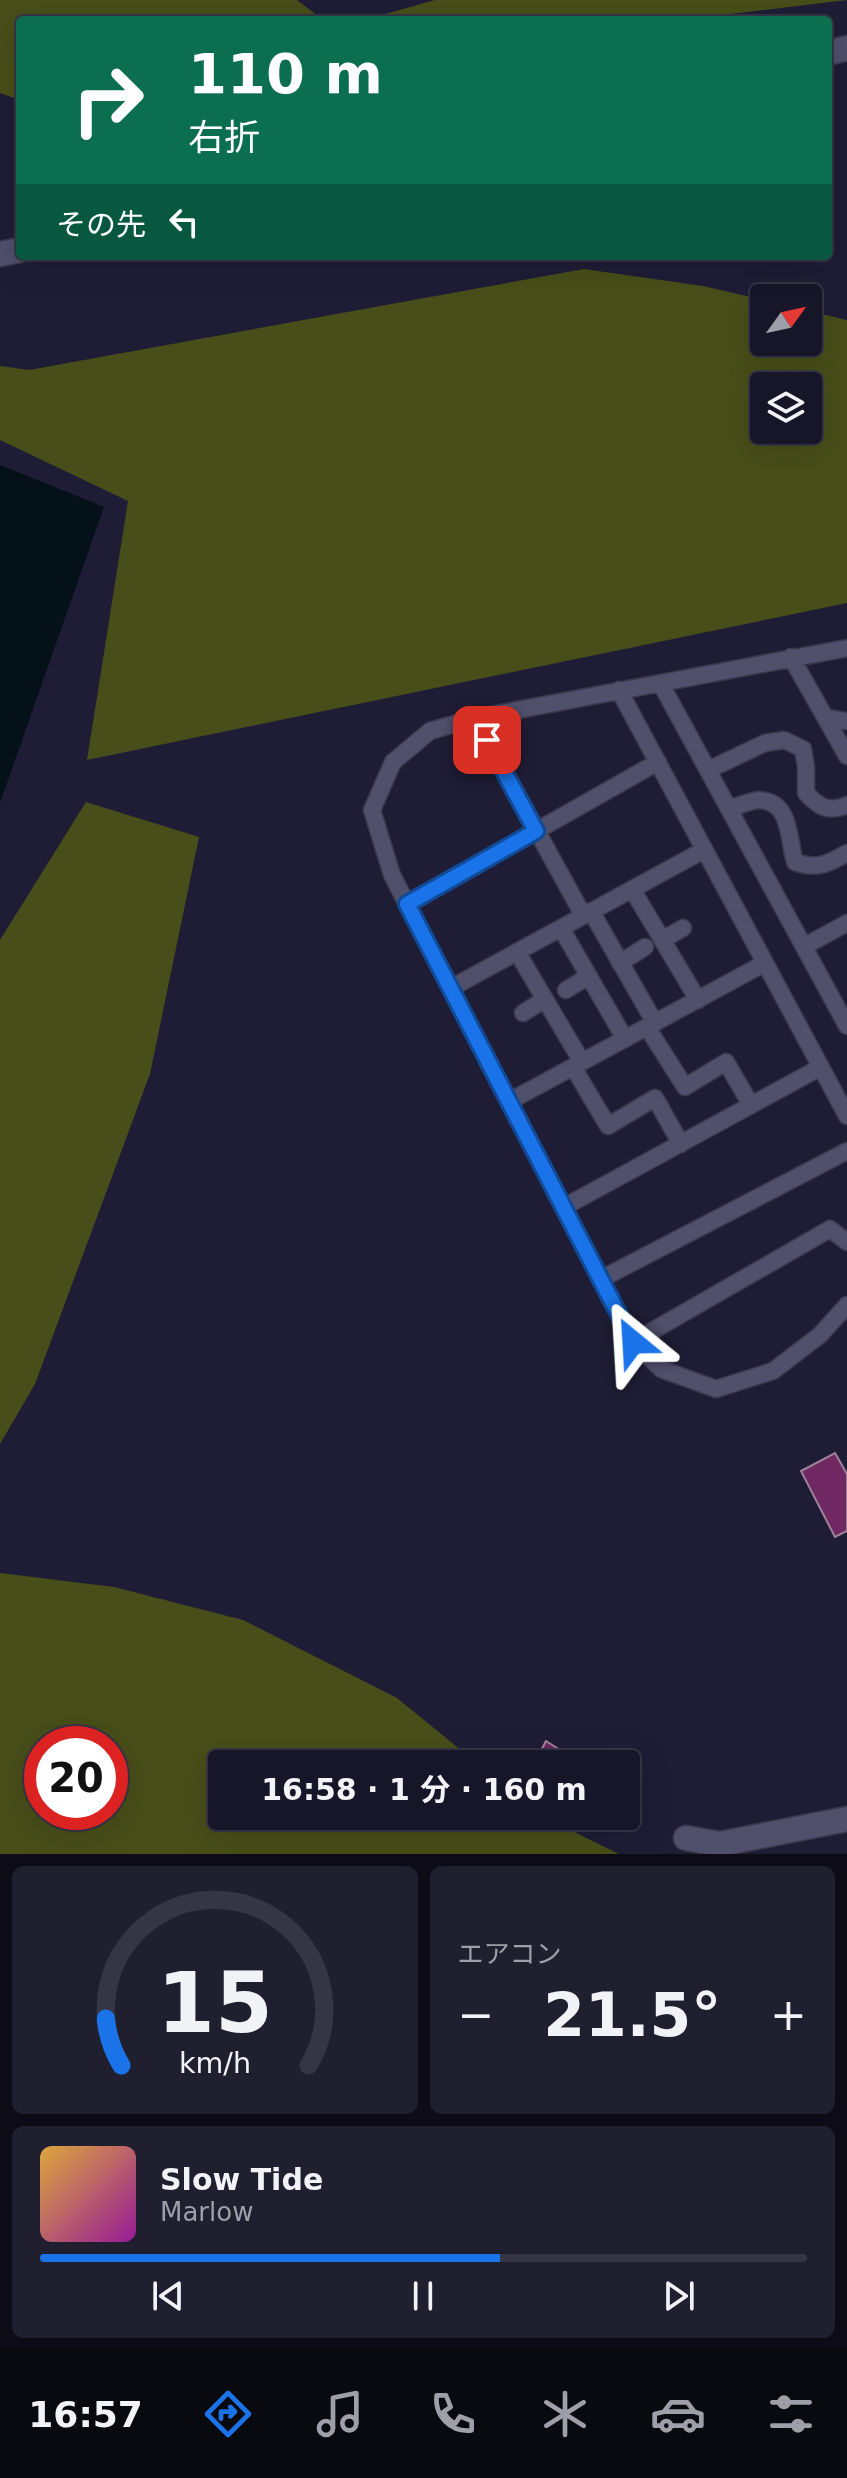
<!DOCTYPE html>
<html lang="ja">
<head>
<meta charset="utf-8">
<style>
  :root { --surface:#171628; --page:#201f30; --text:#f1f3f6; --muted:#9e9fa8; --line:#363545; --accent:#1a73e8 }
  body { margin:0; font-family:"DejaVu Sans","Noto Sans JP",sans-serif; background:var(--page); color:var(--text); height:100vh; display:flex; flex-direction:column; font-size:30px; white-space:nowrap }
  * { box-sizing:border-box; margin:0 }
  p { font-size:26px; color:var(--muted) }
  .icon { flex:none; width:44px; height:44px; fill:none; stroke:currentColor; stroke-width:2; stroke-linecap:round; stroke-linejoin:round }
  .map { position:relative; height:1854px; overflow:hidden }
  .sheet { display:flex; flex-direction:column; gap:12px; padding:12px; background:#0d0c16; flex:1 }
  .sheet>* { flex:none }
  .guide { position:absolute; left:16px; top:16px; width:816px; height:244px; border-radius:8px; box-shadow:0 8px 32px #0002,0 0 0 2px var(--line); background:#0b6e4f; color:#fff; overflow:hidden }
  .needle { width:52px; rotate:57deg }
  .tools { position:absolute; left:750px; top:284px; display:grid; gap:16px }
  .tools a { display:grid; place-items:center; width:72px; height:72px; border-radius:8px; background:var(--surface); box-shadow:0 8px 32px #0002,0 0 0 2px var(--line); font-size:40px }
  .speed { position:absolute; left:24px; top:1726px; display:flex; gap:16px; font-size:40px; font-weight:700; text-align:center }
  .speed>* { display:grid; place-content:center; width:104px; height:104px; border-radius:50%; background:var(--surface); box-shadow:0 8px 32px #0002,0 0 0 2px var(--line); line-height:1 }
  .speed .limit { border:12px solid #d22; background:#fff; color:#111 }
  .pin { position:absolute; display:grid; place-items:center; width:68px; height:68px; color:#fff; margin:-34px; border-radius:16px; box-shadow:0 4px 12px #0006 }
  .me { position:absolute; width:88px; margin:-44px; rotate:333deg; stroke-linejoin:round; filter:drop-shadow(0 0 6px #0008) }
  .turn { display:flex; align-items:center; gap:28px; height:168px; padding:0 40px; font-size:36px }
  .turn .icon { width:104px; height:104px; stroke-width:2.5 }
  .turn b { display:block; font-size:56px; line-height:68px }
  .then { display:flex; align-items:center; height:76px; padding:0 40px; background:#0003; gap:16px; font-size:30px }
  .big { font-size:60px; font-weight:700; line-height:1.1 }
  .sheet .card { flex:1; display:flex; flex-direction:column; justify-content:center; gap:12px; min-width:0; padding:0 28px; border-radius:12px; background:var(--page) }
  .sheet .dial { align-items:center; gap:0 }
  .dial svg { height:208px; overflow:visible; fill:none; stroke:var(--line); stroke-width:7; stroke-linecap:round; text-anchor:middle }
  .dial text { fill:var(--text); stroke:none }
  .song { display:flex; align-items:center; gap:24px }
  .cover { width:96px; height:96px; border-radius:12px; background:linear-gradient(135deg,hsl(40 70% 55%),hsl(300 70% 35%)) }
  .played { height:8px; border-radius:4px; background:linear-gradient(90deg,var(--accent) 60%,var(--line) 60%) }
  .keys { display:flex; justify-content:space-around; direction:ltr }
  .heat { display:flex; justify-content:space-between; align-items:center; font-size:44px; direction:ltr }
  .sheet .tiles { flex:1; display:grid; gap:12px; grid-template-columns:1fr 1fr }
  .card:last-child { grid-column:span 2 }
  .trip { position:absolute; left:208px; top:1750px; width:432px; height:80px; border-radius:8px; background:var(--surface); box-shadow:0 8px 32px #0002,0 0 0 2px var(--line); font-weight:700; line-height:80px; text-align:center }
  .dock { display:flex; height:128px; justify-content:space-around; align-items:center; background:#090910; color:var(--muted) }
  .dock .icon { width:56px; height:56px }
  .dock .selected { color:var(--accent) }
  .dock b { font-size:36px; color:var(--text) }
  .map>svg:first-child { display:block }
  .forest { fill:#484e19; fill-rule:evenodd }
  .water { fill:#051118 }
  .building { fill:#6f2861; stroke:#a08398; stroke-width:2 }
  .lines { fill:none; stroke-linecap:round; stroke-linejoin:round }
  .service-casing { stroke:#3b394d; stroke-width:19 }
  .minor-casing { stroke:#3b394d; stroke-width:27 }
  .tertiary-casing { stroke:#3b394d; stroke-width:27 }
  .service { stroke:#504f6c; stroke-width:16 }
  .minor { stroke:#504f6c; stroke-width:24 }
  .tertiary { stroke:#504f6c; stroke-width:24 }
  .route-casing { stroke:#114b97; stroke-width:20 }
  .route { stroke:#1a73e8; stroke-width:14 }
</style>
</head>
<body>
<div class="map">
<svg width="847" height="1854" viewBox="0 0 847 1854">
  <rect width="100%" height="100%" fill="#1f1d36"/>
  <path class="forest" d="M 0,0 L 297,0 L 323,20 L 20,20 L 20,100 L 0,93 Z
    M 435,0 L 847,0 L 680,20 L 364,20 Z
    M 584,269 L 703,286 L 764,300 L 764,342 L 808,342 L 808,311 L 847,320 L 847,603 L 87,760 L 128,501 L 0,440 L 0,366 L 29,370 ZM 764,386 L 808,386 L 808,430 L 764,430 Z
    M 86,802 L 199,837 L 150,1074 L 35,1384 L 0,1444 L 0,940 Z
    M 0,1573 L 114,1587 L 243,1620 L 397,1698 L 478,1764 L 222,1764 L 222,1816 L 542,1816 L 619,1854 L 0,1854 ZM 110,1744 L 110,1812 L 42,1812 L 42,1744 Z"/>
  <path class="water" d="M 0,465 L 104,507 L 0,803 Z"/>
  <path class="building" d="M 835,1453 L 847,1474 L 847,1531 L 835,1537 L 801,1471 Z
    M 546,1741 L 582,1764 L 534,1764 Z"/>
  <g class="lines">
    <g class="service-casing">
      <path id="service" d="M 847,648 L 475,718 L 430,731 L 393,762 L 372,810 L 392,875 L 633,1342 L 661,1369 L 716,1389 L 773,1371 L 820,1335 L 847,1305
        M 791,657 L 847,756
        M 661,684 L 847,1026
        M 619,690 L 847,1116
        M 475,718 L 583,915
        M 827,718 L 847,721
        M 708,770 L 765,743 L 784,740 L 803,749 L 806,767 L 806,793 C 819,807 828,813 847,805
        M 729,809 C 738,806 751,800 760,800 C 792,802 788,841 795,862 C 816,870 828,864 847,853
        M 632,889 L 698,1000
        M 407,904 L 658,762
        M 591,911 L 655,1023
        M 561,928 L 625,1039
        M 662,940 L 683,928
        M 805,946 L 847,923
        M 517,952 L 582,1062
        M 620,963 L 645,947
        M 451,988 L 704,850
        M 566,990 L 589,976
        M 523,1013 L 545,999
        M 647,1027 L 685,1087 L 726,1062 L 751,1105
        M 573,1067 L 608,1126 L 655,1098 L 681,1144
        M 510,1101 L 765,963
        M 564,1207 L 821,1067
        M 601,1279 L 847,1151
        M 633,1342 L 830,1229 L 847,1242"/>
    </g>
    <g class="minor-casing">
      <path id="minor" d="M 686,1838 L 720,1844 L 847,1819"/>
    </g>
    <g class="tertiary-casing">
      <path id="tertiary" d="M 828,53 L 847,48
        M 0,254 L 20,250"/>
    </g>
    <use href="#service" class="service"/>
    <use href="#minor" class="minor"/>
    <use href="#tertiary" class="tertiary"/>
  </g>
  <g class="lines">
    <g class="route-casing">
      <path id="route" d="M 487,740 L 536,831 L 407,904 L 633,1342"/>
    </g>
    <use href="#route" class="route"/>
  </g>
</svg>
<div class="tools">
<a><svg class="needle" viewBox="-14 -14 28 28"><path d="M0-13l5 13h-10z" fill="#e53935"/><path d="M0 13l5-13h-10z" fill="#9e9fa8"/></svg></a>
<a><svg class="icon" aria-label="layers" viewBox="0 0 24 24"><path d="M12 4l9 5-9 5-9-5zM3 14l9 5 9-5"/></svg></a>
</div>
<div class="speed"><div class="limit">20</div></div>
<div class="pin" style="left:487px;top:740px;background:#d93025"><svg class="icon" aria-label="arrive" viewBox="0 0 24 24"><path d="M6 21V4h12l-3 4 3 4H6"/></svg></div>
<svg class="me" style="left:633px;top:1342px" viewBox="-20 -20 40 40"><path d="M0-17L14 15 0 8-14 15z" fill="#1a73e8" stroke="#fff" stroke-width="4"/></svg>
<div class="trip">16:58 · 1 分 · 160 m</div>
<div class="guide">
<div class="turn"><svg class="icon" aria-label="right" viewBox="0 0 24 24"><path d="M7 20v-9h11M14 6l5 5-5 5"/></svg><div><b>110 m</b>右折</div></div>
<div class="then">その先<svg class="icon" aria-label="left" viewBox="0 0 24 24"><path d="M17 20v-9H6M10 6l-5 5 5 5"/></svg></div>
</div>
</div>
<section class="sheet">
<div class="tiles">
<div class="card dial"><svg viewBox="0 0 100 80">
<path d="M14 69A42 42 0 1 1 86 69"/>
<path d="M14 69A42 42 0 0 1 8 51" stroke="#1a73e8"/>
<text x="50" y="56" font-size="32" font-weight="700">15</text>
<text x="50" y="72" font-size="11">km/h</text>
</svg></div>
<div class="card"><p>エアコン</p>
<div class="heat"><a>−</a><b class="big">21.5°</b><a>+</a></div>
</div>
<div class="card">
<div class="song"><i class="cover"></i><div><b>Slow Tide</b><p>Marlow</p></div></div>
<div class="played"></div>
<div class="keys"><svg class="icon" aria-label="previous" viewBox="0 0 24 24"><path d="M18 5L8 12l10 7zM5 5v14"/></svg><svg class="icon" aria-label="pause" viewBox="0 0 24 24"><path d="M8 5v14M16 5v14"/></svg><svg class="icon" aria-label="next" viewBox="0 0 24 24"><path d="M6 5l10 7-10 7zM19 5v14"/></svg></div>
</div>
</div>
</section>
<nav class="dock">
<b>16:57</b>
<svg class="icon selected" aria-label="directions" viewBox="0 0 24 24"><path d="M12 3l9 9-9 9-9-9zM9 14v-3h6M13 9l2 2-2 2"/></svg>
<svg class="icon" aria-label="music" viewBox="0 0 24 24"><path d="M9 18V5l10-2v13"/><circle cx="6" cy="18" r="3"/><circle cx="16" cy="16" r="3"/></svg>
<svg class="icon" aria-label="phone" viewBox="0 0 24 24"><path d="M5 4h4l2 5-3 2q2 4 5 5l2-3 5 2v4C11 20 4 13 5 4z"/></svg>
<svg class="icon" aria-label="climate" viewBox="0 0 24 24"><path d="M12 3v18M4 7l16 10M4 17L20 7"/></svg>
<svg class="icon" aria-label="car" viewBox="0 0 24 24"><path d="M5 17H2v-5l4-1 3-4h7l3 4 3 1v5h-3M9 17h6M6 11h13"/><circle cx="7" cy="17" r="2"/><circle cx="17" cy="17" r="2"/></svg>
<svg class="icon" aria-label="filters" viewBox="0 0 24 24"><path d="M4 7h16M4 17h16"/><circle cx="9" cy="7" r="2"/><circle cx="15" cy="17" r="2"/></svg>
</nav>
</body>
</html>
